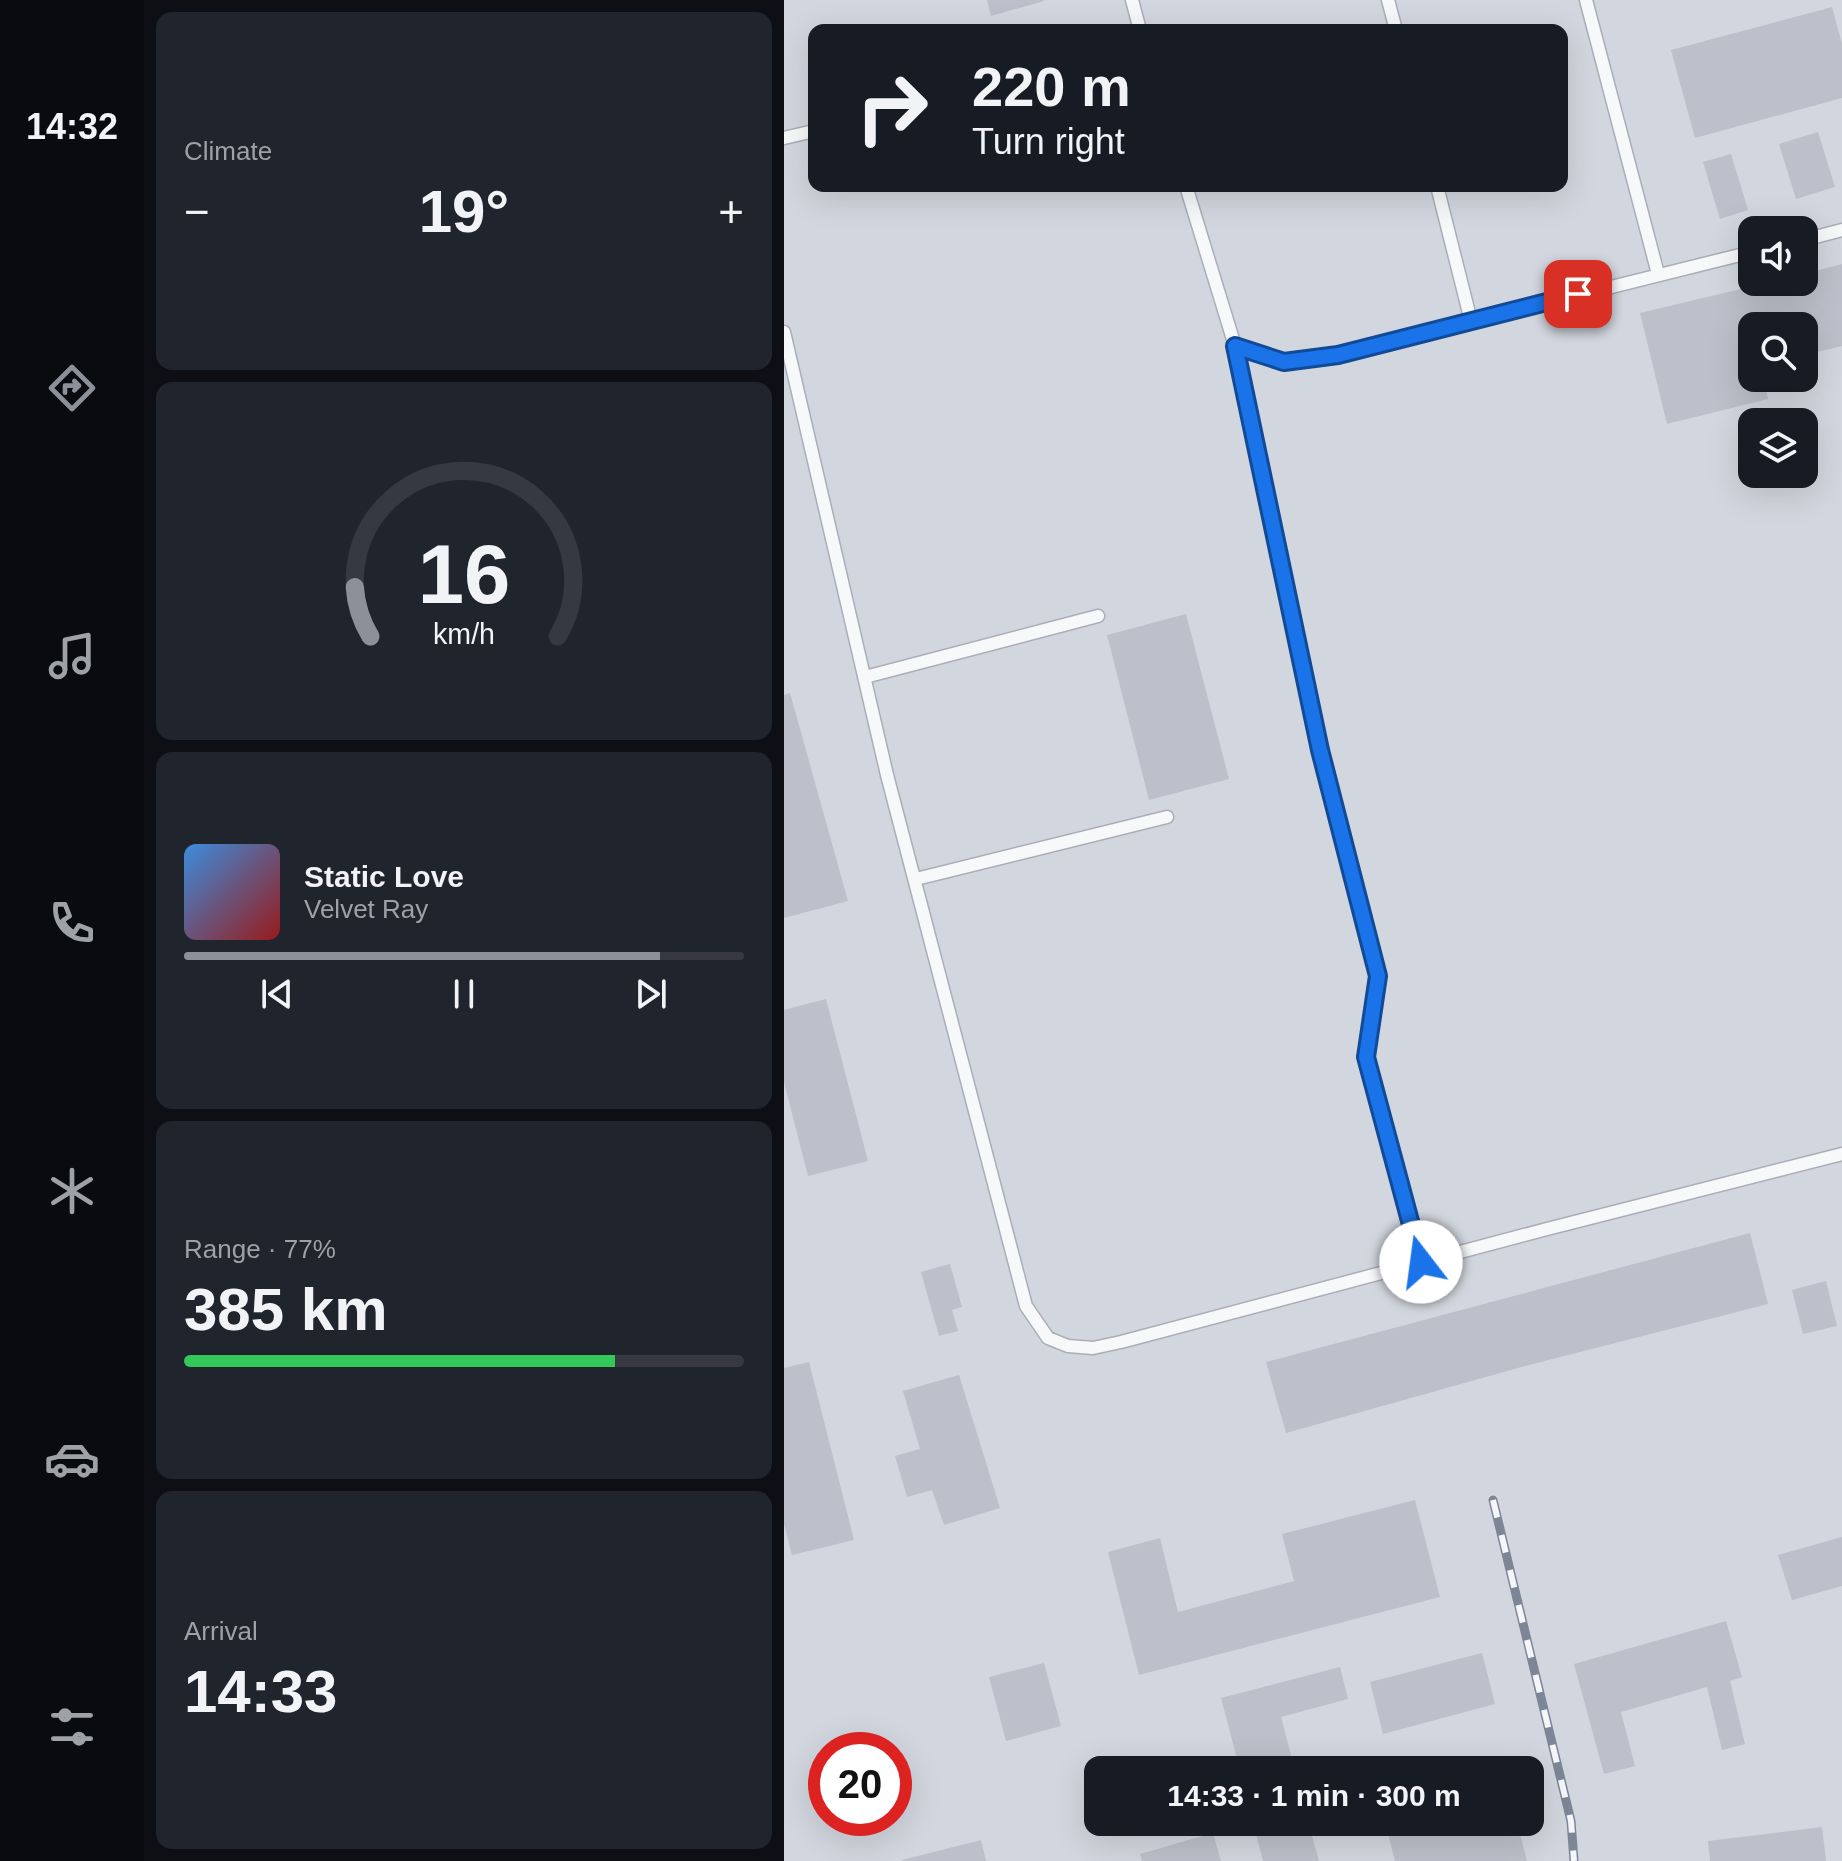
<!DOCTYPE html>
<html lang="en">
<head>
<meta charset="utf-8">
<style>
  :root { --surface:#171b24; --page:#20242c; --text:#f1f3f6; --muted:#9ea1a6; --line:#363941; --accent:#8c9099 }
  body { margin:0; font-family:Helvetica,sans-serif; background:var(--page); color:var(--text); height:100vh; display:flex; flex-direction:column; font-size:30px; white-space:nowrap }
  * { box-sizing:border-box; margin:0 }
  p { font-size:26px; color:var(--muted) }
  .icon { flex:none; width:44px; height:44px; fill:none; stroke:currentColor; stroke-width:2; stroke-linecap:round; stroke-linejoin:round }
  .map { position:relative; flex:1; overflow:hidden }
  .side { display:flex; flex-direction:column; gap:12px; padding:12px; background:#0d0f14; width:640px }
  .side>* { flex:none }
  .banner { position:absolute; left:24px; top:24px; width:760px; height:168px; border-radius:16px; box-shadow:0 8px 32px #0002; background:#171b24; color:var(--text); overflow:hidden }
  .tools { position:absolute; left:954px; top:216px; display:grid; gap:16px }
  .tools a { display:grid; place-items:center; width:80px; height:80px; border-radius:16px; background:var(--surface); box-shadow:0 8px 32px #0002; font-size:40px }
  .speed { position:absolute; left:24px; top:1732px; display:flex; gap:16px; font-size:40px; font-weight:700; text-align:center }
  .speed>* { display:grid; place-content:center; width:104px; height:104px; border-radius:50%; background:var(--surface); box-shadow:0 8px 32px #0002; line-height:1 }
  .speed .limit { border:12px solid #d22; background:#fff; color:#111 }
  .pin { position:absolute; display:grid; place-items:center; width:68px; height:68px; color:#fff; margin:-34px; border-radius:16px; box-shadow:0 4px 12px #0006 }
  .me { position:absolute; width:88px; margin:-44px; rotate:345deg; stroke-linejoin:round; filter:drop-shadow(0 0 6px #0008) }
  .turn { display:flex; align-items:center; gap:28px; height:168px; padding:0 32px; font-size:36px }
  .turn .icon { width:104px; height:104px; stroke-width:2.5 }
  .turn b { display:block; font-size:56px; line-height:68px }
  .big { font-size:60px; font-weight:600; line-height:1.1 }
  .side .widget { flex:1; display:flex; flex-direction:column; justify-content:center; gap:12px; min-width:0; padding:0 28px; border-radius:16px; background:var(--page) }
  .side .dial { align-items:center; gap:0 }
  .dial svg { height:208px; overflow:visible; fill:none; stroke:var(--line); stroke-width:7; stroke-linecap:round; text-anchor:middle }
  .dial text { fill:var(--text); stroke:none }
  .song { display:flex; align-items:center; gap:24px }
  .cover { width:96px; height:96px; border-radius:12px; background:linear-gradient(135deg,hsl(210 70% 55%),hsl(0 70% 35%)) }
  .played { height:8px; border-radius:4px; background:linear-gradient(90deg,var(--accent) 85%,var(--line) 85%) }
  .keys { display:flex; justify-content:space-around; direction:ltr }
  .heat { display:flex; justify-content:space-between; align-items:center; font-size:44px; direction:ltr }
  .charge { height:12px; border-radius:6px; background:linear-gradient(90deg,#34c759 77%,var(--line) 0) }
  .trip { position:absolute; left:300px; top:1756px; width:460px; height:80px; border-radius:16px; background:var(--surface); box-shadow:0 8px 32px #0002; font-weight:600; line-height:80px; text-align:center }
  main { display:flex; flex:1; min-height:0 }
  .tabs { display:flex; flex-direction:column; width:144px; justify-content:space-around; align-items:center; background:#090b0e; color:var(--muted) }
  .tabs .icon { width:56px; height:56px }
  .tabs .active { color:var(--accent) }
  .tabs b { font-size:36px; color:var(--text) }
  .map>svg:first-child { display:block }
  .built { fill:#d2d6de; fill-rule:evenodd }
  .building { fill:#bbc0ca }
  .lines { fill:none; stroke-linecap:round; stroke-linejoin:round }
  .service-casing { stroke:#a9aeb7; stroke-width:15 }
  .service { stroke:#f7f8fa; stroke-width:12 }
  .rail-casing { stroke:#7d8696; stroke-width:9 }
  .rail { stroke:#f4f6f9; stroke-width:6; stroke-dasharray:18; stroke-linecap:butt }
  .route-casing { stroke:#114b97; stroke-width:20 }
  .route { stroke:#1a73e8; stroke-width:14 }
</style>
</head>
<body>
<main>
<nav class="tabs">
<b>14:32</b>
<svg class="icon active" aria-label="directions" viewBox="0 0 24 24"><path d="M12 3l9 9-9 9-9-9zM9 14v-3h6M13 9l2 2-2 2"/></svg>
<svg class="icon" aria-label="music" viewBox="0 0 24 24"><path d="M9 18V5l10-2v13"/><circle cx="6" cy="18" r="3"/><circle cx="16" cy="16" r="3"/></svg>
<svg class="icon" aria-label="phone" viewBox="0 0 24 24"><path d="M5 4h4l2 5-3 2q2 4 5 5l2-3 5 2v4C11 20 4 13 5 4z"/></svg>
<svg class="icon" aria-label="climate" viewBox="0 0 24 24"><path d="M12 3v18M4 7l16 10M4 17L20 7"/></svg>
<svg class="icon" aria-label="car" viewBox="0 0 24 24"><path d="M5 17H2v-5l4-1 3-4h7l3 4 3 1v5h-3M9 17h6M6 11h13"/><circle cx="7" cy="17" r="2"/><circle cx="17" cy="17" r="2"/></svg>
<svg class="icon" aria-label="filters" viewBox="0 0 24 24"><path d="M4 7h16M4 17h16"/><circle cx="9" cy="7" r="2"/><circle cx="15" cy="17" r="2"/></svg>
</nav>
<section class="side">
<div class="widget"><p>Climate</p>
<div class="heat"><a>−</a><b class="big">19°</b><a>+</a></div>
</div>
<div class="widget dial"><svg viewBox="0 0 100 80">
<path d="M14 69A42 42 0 1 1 86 69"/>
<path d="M14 69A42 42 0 0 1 8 50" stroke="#8c9099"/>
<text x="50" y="56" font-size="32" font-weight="700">16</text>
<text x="50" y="72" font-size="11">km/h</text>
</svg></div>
<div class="widget">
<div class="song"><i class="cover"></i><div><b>Static Love</b><p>Velvet Ray</p></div></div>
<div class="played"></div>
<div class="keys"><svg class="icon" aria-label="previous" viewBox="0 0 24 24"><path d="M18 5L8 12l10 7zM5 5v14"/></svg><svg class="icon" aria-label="pause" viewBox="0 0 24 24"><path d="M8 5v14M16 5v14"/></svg><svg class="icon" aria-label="next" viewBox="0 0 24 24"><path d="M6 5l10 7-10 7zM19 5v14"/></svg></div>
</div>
<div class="widget"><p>Range · 77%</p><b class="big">385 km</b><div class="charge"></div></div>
<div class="widget"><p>Arrival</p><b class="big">14:33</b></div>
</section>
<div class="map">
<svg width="1058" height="1861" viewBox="0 0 1058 1861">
  <rect width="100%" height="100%" fill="#e4e7ec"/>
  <path class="built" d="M 0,0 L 1058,0 L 1058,1861 L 0,1861 ZM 30,30 L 778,30 L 778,186 L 30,186 ZM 968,230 L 1020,230 L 1020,282 L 968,282 ZM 968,326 L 1020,326 L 1020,378 L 968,378 ZM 968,422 L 1020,422 L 1020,474 L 968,474 ZM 42,1750 L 110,1750 L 110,1818 L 42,1818 ZM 314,1770 L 746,1770 L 746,1822 L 314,1822 Z"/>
  <path class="building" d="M 203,0 L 259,0 L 260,1 L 207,16 Z
    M 1048,7 L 1058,44 L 1058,98 L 911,138 L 887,50 Z
    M 1034,132 L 1051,187 L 1012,199 L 995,144 Z
    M 947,154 L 964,210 L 936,219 L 919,162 Z
    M 1058,264 L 1058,346 L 1020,355 L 1020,326 L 968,326 L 968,378 L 979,378 L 984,399 L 883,424 L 856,313 L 986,282 L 1020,282 L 1020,274 Z
    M 402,614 L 445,779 L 365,800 L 323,635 Z
    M 6,693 L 64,901 L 0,918 L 0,695 Z
    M 42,999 L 84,1161 L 24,1176 L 0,1082 L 0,1010 Z
    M 966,1233 L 984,1304 L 745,1365 L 502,1433 L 482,1362 Z
    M 166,1264 L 178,1307 L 168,1310 L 174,1331 L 155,1336 L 137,1272 Z
    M 1042,1281 L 1053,1326 L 1019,1334 L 1008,1290 Z
    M 25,1362 L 70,1540 L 8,1555 L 0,1524 L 0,1368 Z
    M 175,1375 L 216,1508 L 160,1525 L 148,1490 L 123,1497 L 111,1456 L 136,1449 L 119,1391 Z
    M 631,1500 L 656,1597 L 355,1675 L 324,1552 L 376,1538 L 394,1612 L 510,1581 L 498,1534 Z
    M 1058,1537 L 1058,1586 L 1008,1600 L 994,1555 Z
    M 942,1621 L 958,1677 L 946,1681 L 961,1744 L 938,1750 L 923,1687 L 837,1712 L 851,1766 L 820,1774 L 790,1664 Z
    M 698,1653 L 711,1704 L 599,1734 L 586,1682 Z
    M 260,1663 L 277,1726 L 222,1741 L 205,1677 Z
    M 556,1667 L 564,1699 L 497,1717 L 511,1770 L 456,1770 L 437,1698 Z
    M 469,1822 L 524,1822 L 535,1861 L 479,1861 Z
    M 601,1822 L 733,1822 L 743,1861 L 611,1861 Z
    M 1038,1827 L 1042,1861 L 926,1861 L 924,1841 Z
    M 429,1833 L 437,1861 L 358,1861 L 356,1854 Z
    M 197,1840 L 202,1861 L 118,1861 L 118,1860 Z"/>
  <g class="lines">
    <g class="service-casing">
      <path id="service" d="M 348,0 L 356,30
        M 604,0 L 612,30
        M 802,0 L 874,274
        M 0,138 L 30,131
        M 402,186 L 451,346 L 536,750 L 594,976 L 582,1057 L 637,1262
        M 653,186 L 687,321
        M 1020,240 L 1058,230
        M 0,332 L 103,775 L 242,1306 L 264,1338 L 284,1346 L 309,1348 L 337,1342 L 763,1229 L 1058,1154
        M 451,346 L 500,362 L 554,355 L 968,252
        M 81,677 L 314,616
        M 132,879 L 383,817"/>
    </g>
    <use href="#service" class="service"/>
    <g class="rail-casing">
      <path id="rail" d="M 709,1500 L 787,1821 L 790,1861"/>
    </g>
    <use href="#rail" class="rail"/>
  </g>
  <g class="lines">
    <g class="route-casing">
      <path id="route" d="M 637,1262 L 582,1057 L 594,976 L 536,750 L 451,346 L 500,362 L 554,355 L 794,294"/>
    </g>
    <use href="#route" class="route"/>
  </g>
</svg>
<div class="tools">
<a><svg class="icon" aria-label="sound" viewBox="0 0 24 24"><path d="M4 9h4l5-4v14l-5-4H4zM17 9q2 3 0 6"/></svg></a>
<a><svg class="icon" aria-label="search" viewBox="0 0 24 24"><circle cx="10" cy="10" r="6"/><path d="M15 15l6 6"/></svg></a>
<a><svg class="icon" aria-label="layers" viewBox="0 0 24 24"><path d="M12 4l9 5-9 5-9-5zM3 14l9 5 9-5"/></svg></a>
</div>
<div class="speed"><div class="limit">20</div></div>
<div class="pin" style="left:794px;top:294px;background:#d93025"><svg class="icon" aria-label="arrive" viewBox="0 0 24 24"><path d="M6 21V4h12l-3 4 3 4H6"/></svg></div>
<svg class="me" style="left:637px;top:1262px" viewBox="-20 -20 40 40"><circle r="19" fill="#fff"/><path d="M0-13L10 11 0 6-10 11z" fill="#1a73e8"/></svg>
<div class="trip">14:33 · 1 min · 300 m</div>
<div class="banner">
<div class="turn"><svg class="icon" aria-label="right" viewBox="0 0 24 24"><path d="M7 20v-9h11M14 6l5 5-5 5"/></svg><div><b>220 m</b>Turn right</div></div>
</div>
</div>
</main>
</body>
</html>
